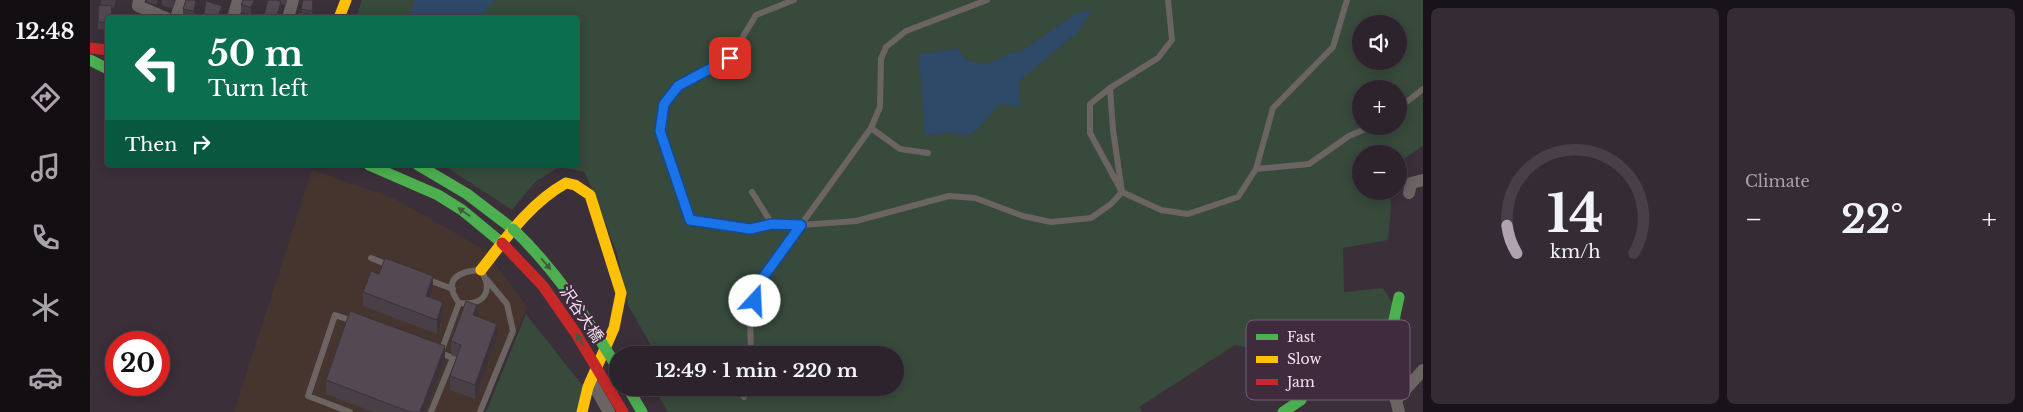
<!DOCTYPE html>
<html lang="en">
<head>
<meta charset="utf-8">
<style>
  :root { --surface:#2c232c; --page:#342b34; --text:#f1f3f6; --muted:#a6a4a9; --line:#484048; --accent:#b0a2ae }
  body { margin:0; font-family:"Libre Baskerville","Noto Sans JP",serif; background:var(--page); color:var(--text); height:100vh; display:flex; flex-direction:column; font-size:19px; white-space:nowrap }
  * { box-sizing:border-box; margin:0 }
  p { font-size:16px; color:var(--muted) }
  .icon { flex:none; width:28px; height:28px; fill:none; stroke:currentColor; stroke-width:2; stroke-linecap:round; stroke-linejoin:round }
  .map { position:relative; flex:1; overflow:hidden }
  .details { display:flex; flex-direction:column; gap:8px; padding:8px; background:#181318; width:600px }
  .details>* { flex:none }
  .hud { position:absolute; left:15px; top:15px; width:475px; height:152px; border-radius:5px; box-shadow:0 2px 12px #0003,0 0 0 1px var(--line); background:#0b6e4f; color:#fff; overflow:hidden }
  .tools { position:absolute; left:1262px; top:15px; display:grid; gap:10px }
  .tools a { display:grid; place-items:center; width:55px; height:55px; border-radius:50%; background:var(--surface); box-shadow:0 2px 12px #0003,0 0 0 1px var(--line); font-size:25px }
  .speed { position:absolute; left:15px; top:331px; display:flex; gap:10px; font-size:25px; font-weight:700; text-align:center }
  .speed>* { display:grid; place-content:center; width:65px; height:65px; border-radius:50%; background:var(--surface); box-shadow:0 2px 12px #0003,0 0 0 1px var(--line); line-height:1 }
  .speed .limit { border:8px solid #d22; background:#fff; color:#111 }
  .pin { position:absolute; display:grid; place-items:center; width:42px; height:42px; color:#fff; margin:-21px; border-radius:10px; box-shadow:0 2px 8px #0006 }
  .me { position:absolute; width:55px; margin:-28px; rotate:20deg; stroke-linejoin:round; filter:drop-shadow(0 0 4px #0008) }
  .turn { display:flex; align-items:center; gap:18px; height:105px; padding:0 20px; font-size:22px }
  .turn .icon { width:65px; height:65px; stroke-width:2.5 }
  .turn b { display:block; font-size:35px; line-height:42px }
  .then { display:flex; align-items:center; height:48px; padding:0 20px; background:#0003; gap:10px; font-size:19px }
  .big { font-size:38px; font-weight:700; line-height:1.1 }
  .details .widget { flex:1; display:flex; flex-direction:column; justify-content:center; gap:8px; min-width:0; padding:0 18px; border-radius:8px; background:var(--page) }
  .details .dial { align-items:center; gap:0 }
  .dial svg { height:130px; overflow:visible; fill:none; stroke:var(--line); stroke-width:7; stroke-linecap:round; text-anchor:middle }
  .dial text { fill:var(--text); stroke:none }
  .heat { display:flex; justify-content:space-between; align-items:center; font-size:28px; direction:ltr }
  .details .tiles { flex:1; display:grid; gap:8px; grid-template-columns:repeat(2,1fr) }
  .trip { position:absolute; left:519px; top:346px; width:295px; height:50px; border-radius:25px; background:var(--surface); box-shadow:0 2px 12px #0003,0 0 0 1px var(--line); font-weight:700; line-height:50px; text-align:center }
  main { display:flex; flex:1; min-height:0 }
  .tab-bar { display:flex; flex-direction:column; width:90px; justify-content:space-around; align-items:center; background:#120e12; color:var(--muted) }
  .tab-bar .icon { width:35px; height:35px }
  .tab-bar .on { color:var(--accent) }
  .tab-bar b { font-size:22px; color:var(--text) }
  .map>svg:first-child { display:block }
  .industrial { fill:#46352f }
  .green { fill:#374a3b; fill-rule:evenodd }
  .water { fill:#2f4968 }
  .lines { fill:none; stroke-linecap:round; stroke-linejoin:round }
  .lane { stroke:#6c6462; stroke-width:6 }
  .street { stroke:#6c6462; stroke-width:12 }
  .fast { stroke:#4caf50; stroke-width:11 }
  .slow { stroke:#ffc107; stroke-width:11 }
  .jam { stroke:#c62828; stroke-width:11 }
  .fast-bridge { stroke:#4caf50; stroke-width:11 }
  .jam-bridge { stroke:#c62828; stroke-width:11 }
  .wall { fill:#483f47 }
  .shaded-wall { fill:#3b3339 }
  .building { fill:#544952; stroke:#3b3339 }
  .oneway { fill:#445944 }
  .route-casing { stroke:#114b97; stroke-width:12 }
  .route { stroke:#1a73e8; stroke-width:9 }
  .labels { text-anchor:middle; stroke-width:5; stroke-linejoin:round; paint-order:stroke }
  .street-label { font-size:16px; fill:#efe0ed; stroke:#402a3e }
  .key { fill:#402a3e; stroke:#756173; stroke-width:1 }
  .key-label { font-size:14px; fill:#efe0ed }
</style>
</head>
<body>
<main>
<nav class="tab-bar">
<b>12:48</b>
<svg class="icon on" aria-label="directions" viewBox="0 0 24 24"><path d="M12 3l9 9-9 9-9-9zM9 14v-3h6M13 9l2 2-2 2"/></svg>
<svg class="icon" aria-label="music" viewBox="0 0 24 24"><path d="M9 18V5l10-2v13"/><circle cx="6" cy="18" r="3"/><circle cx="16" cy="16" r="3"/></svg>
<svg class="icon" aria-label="phone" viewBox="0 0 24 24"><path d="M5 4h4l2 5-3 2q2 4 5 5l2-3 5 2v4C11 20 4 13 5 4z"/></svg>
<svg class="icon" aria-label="climate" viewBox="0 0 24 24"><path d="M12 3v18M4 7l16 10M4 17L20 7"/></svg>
<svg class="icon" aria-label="car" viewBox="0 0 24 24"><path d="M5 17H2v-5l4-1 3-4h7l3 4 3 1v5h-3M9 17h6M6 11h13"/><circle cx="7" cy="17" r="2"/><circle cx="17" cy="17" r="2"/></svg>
</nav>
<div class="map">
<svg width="1333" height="412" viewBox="0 0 1333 412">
  <rect width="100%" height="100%" fill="#3b2f3a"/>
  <path class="industrial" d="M 222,170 L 305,199 L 395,250 L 437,307 L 391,412 L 144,412 Z"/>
  <path class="green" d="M 272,0 L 1333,0 L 1333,146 L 1309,162 L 1309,154 L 1271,154 L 1271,191 L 1299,191 L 1301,206 L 1298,240 L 1253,248 L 1254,292 L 1293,288 L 1314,322 L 1310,359 L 1278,375 L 1201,356 L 1145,345 L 1049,407 L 1052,412 L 578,412 L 564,388 L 805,388 L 805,355 L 560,355 L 563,349 L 538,305 L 527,253 L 495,172 L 469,167 L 445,182 L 422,210 L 358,168 L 359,165 L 488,165 L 488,18 L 266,18 ZM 1271,24 L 1309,24 L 1309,61 L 1271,61 ZM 1271,89 L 1309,89 L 1309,126 L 1271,126 Z
    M 436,314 L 500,395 L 489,412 L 396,412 Z"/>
  <path class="water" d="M 325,0 L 405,0 L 389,17 L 319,17 Z
    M 1002,9 L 988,32 L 929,81 L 930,106 L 909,104 L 889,128 L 877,136 L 858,132 L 835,136 L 829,55 L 868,48 L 874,59 L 894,65 L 919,54 L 932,51 L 985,14 Z"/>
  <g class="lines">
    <path class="lane" d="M 704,0 L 666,15 L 640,58 L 588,86 L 574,104 L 570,131 L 600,220 L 660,229 L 682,224 L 711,225 L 766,221 L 859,196 L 885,198 L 933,216 L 961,222 L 1001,218 L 1021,204 L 1032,192 L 1000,133 L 1000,104 L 1020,88 L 1068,58 L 1082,40 L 1078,0
      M 1020,88 L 1023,130 L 1032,192 L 1071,210 L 1098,214 L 1148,197 L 1166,169 L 1183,108 L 1243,47 L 1257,0
      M 1309,108 L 1333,89
      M 781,128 L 810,149 L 838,153
      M 1166,169 L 1219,164 L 1259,136 L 1282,126
      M 662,192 L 682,224
      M 281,258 L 301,266
      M 391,270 C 404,292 394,306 369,303 C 352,280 368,271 391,270 Z
      M 336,279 L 363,289
      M 351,352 L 369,303
      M 661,355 L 660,318 L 669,283 L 781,128 L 790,107 L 791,59 L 796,47 L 816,31 L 897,0
      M 654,397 L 656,388
      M 260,412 L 218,396 L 245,315 L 265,322
      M 341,412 L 363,358 L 350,353
      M 390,412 L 423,331 L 417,304 L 397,280"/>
    <path class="street" d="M 49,0 L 48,6 L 76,18
      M 86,18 L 92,0
      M 143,18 L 148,0
      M 198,18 L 203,0
      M 1319,193 L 1321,183 L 1333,180
      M 501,381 L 519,412
      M 1309,412 L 1306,400 L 1333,370"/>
    <path class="fast" d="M 0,60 L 18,69
      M 279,165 L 348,195 L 372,210 L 412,243
      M 328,165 L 377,194 L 423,229
      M 538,388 L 552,412
      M 1193,412 L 1211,400 L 1219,374 L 1269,357 L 1299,343 L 1309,297"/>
    <path class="slow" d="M 249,18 L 256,0
      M 391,270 C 416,238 440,203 476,183 L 485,185 L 500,195 L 531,293 L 524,328 L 498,387 L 492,412"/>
    <path class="jam" d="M 0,48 L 18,50"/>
    <path class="fast-bridge" d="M 423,229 C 466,270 497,318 528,369"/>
    <path class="jam-bridge" d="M 412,243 L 453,286 L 485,332 L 533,412"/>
  </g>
  <path class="wall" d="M 11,0 L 26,0 L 24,8 L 22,8 L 22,18 L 18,18 L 18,30 L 8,29 L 8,22 L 11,6 Z
    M 57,0 L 68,0 L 67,5 L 57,2 Z
    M 72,0 L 84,0 L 83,8 L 72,6 Z
    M 107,0 L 107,4 L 104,18 L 93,16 L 93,9 Z
    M 165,0 L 165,4 L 161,15 L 151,12 L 151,4 Z
    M 178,0 L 197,0 L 196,6 L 191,4 L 191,9 L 188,18 L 174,18 Z
    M 223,6 L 222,18 L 208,18 L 211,13 L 211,9 Z
    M 114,14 L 132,14 L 130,18 L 114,18 Z
    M 289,274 L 343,290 L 341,297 L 353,316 L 347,334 L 273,306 L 273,292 Z
    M 387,316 L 407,338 L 385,399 L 360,390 L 360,376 L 367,357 L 361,355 L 361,341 Z
    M 355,360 L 335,412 L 283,412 L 236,394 L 236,380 Z"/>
  <path class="shaded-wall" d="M 106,0 L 107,0 L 107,4 L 104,18 L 104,11 Z
    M 164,0 L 165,0 L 165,4 L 161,15 L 161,8 Z
    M 223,0 L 223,6 L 222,18 L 222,11 Z
    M 191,2 L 191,9 L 188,18 L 186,18 Z
    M 132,6 L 132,14 L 130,18 L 127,18 Z
    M 343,276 L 343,290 L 336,310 L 336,296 Z
    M 353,302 L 353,316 L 347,334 L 347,320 Z
    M 387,305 L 387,319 L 383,315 Z
    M 407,324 L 407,338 L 385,399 L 385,385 Z
    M 355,346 L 355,360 L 335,412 L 330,412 Z"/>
  <path class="building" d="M 96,0 L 106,0 L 104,11 L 93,9 Z
    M 153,0 L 164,0 L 161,8 L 151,4 Z
    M 178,0 L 186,0 L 191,2 L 186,18 L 174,15 Z
    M 213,0 L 223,0 L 222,11 L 211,9 Z
    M 116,1 L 132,6 L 127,18 L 122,18 L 114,14 Z
    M 9,5 L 22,6 L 21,18 L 18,18 L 18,23 L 8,22 Z
    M 209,12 L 220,14 L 220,18 L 208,18 Z
    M 150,15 L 159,18 L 150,18 Z
    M 295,258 L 343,276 L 336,296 L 353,302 L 347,320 L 273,292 L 281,271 L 289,274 Z
    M 376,301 L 387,305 L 383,315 L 407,324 L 385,385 L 360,376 L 371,345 L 361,341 Z
    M 260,311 L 355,346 L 330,412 L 320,412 L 236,380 Z"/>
  <defs><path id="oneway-solid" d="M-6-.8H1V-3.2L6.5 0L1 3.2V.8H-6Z" transform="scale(1.25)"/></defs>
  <g class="oneway">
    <use href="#oneway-solid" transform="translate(374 212) rotate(-145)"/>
    <use href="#oneway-solid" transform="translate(456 264) rotate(49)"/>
    <use href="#oneway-solid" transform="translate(490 340) rotate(-122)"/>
  </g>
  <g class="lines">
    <g class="route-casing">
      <path id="route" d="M 640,58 L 588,86 L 574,104 L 570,131 L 600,220 L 660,229 L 682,224 L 711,225 L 669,283 L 665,301"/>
    </g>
    <use href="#route" class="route"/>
  </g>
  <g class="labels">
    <g class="street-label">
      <text transform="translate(492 314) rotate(56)" y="6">沢谷大橋</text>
    </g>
  </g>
  <rect x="1156" y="320" width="164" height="80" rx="8" class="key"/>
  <rect x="1166" y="334" width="22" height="6" fill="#4caf50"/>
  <rect x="1166" y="356" width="22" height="7" fill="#ffc107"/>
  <rect x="1166" y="379" width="22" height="6" fill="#c62828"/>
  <g class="key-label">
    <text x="1197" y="342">Fast</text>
    <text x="1197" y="364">Slow</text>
    <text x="1197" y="387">Jam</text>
  </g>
</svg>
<div class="tools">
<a><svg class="icon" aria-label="sound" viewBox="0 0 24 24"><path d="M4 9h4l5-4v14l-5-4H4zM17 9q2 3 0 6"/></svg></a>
<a>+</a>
<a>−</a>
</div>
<div class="speed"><div class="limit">20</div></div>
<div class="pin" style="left:640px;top:58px;background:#d93025"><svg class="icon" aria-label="arrive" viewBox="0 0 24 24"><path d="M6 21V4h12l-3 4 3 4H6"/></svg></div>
<svg class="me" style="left:665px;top:301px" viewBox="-20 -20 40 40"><circle r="19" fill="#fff"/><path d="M0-13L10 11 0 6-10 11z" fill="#1a73e8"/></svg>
<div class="trip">12:49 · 1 min · 220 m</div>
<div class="hud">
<div class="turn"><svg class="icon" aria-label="left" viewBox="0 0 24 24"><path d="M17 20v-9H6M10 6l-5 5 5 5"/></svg><div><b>50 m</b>Turn left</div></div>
<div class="then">Then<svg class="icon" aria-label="right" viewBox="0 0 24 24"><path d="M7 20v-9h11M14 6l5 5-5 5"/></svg></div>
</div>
</div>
<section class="details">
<div class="tiles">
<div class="widget dial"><svg viewBox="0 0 100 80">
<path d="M14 69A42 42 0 1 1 86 69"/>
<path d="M14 69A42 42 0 0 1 8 52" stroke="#b0a2ae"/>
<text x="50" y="56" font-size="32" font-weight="700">14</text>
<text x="50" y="72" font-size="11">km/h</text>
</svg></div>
<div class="widget"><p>Climate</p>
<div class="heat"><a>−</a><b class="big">22°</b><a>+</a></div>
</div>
</div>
</section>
</main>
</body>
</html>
